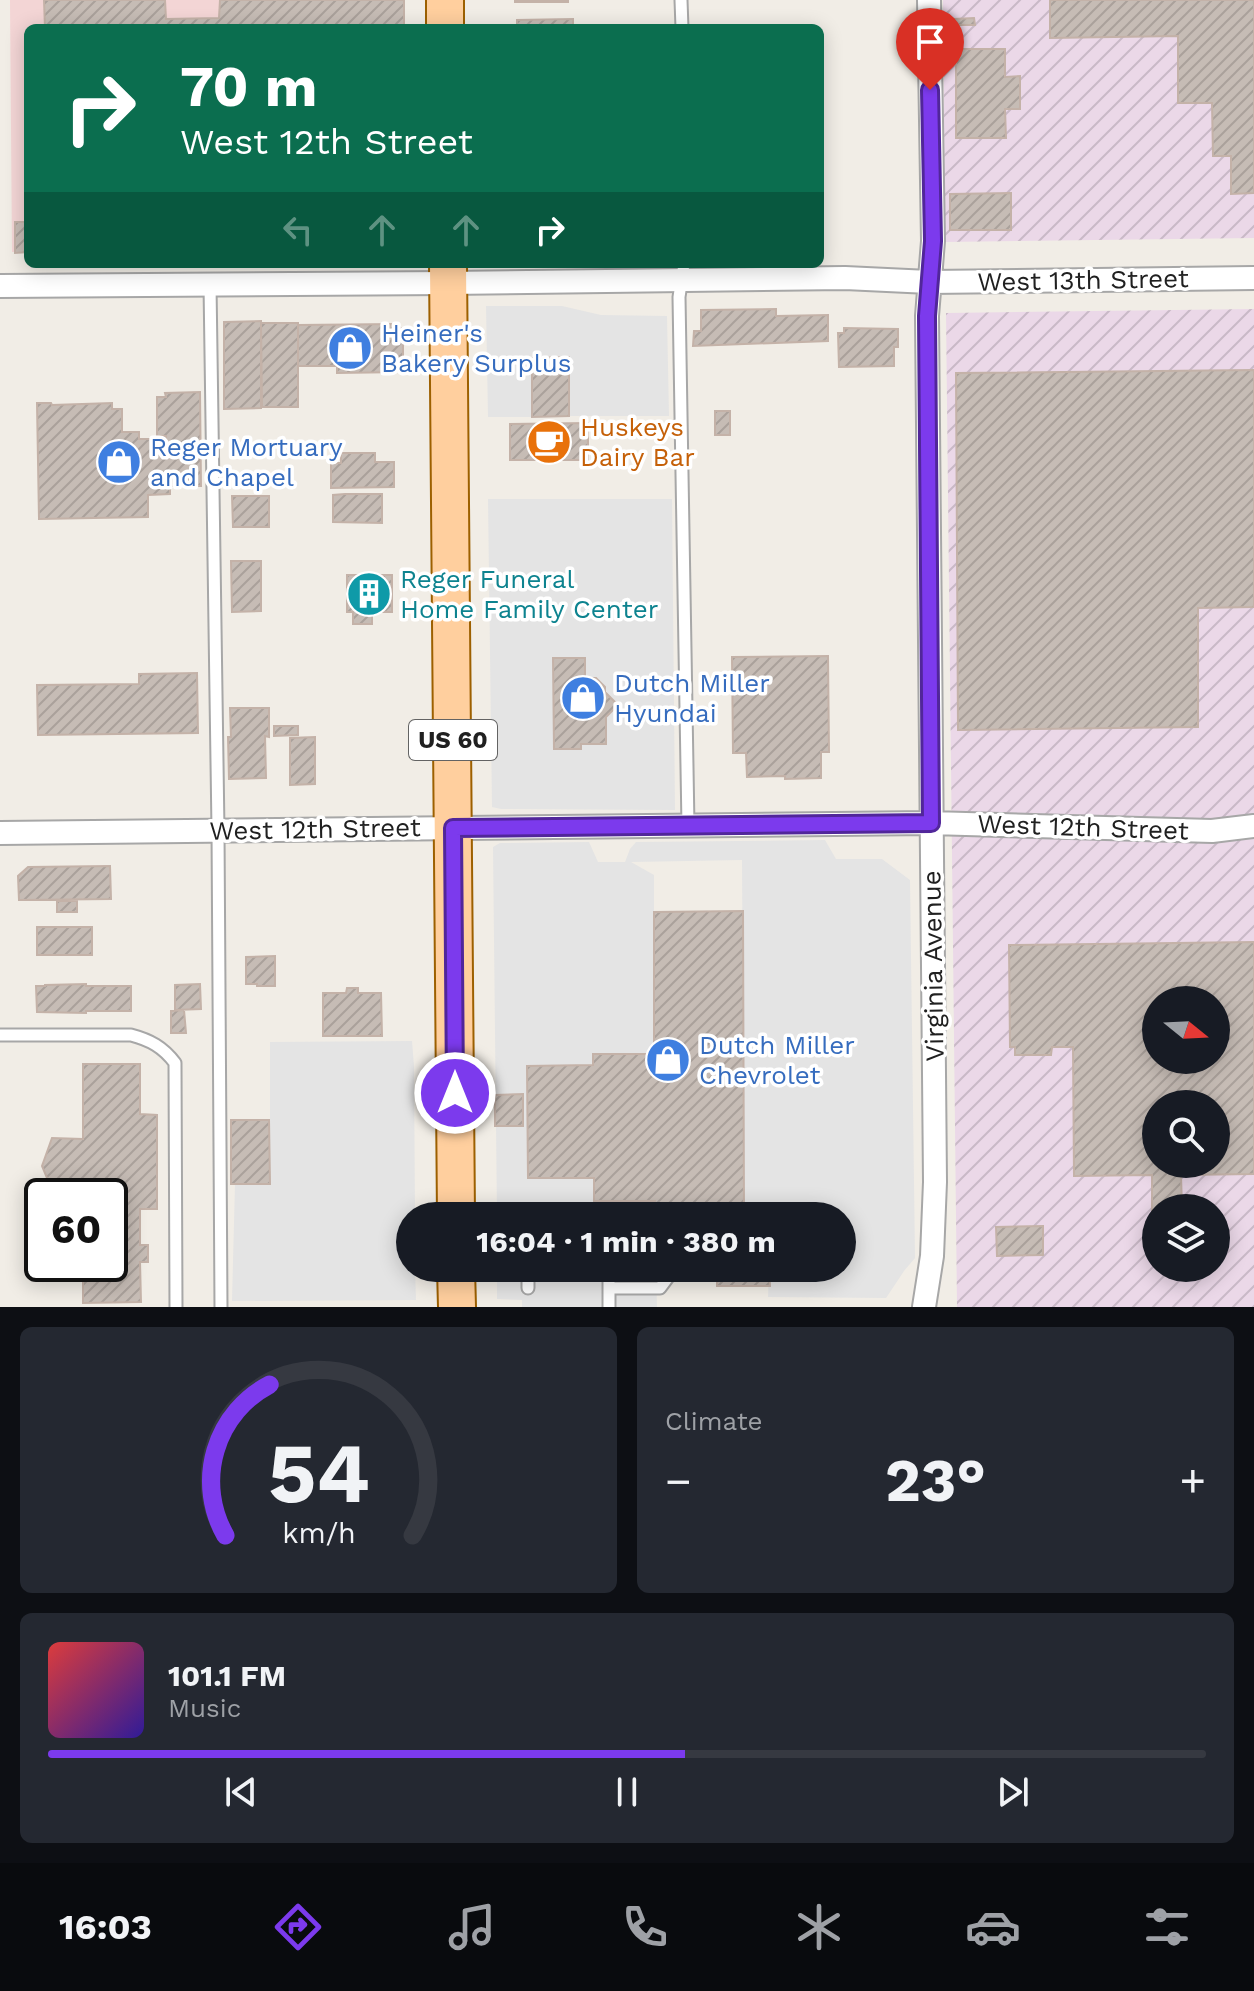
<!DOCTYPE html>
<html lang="en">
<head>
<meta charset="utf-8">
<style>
  :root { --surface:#171b24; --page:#242831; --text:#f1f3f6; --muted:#9ea1a6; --line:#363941; --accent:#7c3aed }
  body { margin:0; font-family:"Work Sans",sans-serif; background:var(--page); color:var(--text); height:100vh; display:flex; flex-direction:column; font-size:30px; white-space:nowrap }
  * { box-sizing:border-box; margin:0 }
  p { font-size:26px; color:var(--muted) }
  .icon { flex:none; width:44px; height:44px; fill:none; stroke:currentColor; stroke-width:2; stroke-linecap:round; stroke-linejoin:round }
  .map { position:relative; height:1307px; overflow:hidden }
  .panel { display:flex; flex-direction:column; gap:20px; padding:20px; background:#0d0f14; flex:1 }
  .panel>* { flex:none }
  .banner { position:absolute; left:24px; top:24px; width:800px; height:244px; border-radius:12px; box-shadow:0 4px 20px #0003; background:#0b6e4f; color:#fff; overflow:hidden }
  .needle { width:52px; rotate:108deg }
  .tools { position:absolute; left:1142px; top:986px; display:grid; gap:16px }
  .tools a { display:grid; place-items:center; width:88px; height:88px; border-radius:50%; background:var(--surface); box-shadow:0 4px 20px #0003; font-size:40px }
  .speed { position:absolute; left:24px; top:1178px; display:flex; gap:16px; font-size:40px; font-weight:700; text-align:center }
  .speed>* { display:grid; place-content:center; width:104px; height:104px; border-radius:50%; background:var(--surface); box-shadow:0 4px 20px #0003; line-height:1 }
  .speed .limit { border:4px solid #111; border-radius:12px; background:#fff; color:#111 }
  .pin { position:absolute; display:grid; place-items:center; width:68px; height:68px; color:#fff; margin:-82px -34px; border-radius:50% 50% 50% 0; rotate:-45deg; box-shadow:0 0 8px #0007 }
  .pin .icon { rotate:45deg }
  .me { position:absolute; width:88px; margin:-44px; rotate:0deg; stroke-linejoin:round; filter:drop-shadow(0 0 6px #0008) }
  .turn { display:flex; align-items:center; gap:28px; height:168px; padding:0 24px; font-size:36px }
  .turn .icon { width:104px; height:104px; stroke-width:2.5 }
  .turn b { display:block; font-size:56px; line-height:68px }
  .lanes { display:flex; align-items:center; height:76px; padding:0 24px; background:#0003; justify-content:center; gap:40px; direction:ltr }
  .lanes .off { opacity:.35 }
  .big { font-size:60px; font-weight:700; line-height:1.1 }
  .panel .tile { flex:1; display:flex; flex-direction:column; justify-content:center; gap:12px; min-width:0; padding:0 28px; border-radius:12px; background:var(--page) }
  .panel .dial { align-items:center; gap:0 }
  .dial svg { height:208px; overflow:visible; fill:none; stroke:var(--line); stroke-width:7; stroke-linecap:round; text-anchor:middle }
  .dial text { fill:var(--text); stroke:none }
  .song { display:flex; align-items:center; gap:24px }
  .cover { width:96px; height:96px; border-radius:12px; background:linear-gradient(135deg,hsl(0 70% 55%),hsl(250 70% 35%)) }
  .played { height:8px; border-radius:4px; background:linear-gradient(90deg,var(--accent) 55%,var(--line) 55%) }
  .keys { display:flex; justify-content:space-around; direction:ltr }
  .heat { display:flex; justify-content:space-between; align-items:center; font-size:44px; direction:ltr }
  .panel .tiles { flex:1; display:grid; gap:20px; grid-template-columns:1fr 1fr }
  .tile:last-child { grid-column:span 2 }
  .trip { position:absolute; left:396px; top:1202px; width:460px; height:80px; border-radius:40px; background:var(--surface); box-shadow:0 4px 20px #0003; font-weight:700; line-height:80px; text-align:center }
  .tabs { display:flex; height:128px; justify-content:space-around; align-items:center; background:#090b0e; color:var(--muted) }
  .tabs .icon { width:56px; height:56px }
  .tabs .current { color:var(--accent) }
  .tabs b { font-size:36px; color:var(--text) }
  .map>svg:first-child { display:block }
  .commercial { fill:#f3d5d5 }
  .industrial { fill:url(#industrial-furrows); fill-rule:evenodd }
  .parking { fill:#e4e4e4; fill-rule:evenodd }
  .building { fill:url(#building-hatch); stroke:#c4b2a8; stroke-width:2; fill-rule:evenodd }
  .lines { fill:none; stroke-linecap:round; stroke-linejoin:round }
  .lane-casing { stroke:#a7a7a7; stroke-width:15 }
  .street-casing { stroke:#a7a7a7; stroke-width:26 }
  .primary-casing { stroke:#9d6000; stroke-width:40 }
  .lane { stroke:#fff; stroke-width:11 }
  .street { stroke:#fff; stroke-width:22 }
  .primary { stroke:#ffcf9e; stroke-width:36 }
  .route-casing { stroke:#51269a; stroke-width:20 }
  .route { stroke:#7c3aed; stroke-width:14 }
  .labels { text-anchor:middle; stroke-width:7; stroke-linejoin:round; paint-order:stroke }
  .shield { fill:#fff; stroke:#636363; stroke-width:2 }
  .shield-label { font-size:24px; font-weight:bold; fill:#202020 }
  .street-label { font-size:26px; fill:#202020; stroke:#fff }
  .shop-label { font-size:26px; fill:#366cbe; stroke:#fff; text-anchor:start }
  .food-label { font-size:26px; fill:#c56008; stroke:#fff; text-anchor:start }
  .culture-label { font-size:26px; fill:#0d838f; stroke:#fff; text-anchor:start }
</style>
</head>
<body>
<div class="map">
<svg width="1254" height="1307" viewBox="0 0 1254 1307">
  <defs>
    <pattern id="industrial-furrows" width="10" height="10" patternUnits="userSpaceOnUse" patternTransform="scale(2)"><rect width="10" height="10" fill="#ebd8e8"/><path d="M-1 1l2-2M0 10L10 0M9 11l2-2" fill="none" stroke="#c9b9c7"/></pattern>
    <pattern id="building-hatch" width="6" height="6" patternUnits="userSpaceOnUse" patternTransform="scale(2)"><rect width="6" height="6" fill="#c6bcb5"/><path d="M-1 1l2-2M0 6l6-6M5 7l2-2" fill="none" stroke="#aaa19b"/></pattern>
  </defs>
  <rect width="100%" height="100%" fill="#f1ede6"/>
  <path class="commercial" d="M 10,0 L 401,0 L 402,28 L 28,28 L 28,252 L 12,252 Z"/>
  <path class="industrial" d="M 943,0 L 1254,0 L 1254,238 L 945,242 Z
    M 1254,309 L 1254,1307 L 957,1307 L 946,313 ZM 1156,1000 L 1216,1000 L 1216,1060 L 1156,1060 ZM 1156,1104 L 1216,1104 L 1216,1164 L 1156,1164 ZM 1156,1208 L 1216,1208 L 1216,1268 L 1156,1268 Z"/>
  <path class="parking" d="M 486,306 L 562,306 L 601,315 L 667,316 L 669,416 L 569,416 L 568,357 L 532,358 L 532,417 L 488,417 Z
    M 488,499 L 672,499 L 675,810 L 501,809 L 492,807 ZM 554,658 L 584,658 L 585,678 L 596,678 L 605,687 L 605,692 L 617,705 L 606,717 L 605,744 L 581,744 L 581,749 L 554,749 Z
    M 825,840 L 836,859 L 882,859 L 910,880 L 915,1258 L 904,1271 L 886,1298 L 768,1297 L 769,1268 L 842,1268 L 842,1216 L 744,1216 L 742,860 L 631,862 L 654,875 L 654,1054 L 593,1054 L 593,1065 L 527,1066 L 528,1178 L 594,1178 L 594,1201 L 648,1201 L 649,1216 L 497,1216 L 493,847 L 500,843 L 589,842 L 598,862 L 625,862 L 630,849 L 636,842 Z
    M 412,1041 L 414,1066 L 415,1216 L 410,1216 L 410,1268 L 415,1268 L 416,1300 L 232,1301 L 235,1184 L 270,1184 L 270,1042 Z
    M 497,1268 L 656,1268 L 657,1307 L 522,1307 L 522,1300 L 497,1299 Z"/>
  <path class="building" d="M 44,0 L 165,0 L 166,19 L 219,18 L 220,0 L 404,0 L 404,28 L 45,28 Z
    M 515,0 L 568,0 L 568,2 L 515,2 Z
    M 1050,0 L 1254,0 L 1254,193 L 1231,194 L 1231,156 L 1213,156 L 1212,103 L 1178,103 L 1178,36 L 1050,38 Z
    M 974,18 L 975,25 L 954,25 L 954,19 Z
    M 573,19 L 573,28 L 517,28 L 517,20 Z
    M 956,49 L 1005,49 L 1005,77 L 1020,76 L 1020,109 L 1005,109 L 1006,138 L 956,138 Z
    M 1011,193 L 1011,230 L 950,230 L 950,194 Z
    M 15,222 L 28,222 L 28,252 L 15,253 Z
    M 776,309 L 776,316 L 828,315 L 828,341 L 693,346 L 694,331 L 701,331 L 701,310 Z
    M 261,321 L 261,408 L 224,409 L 224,322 Z
    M 261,323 L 298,323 L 298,407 L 262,407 Z
    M 396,324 L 403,330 L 403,372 L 337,373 L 337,366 L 298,366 L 298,325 Z
    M 844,328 L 898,329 L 898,347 L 894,347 L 894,366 L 839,367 L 838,333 L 844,333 Z
    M 569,357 L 569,416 L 532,417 L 532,358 Z
    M 1254,370 L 1254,607 L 1198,608 L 1198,727 L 958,730 L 956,373 Z
    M 200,392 L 201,486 L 170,486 L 170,494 L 148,495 L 148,517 L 39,519 L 37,403 L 51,403 L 52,405 L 112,403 L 112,409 L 122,409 L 122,432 L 139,432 L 139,439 L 166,439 L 166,436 L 157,436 L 157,397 L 166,397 L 165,393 Z
    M 715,411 L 730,411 L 730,435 L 715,435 Z
    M 588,423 L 588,460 L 510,460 L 510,424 Z
    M 341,453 L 375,453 L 375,462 L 394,462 L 394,487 L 331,488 L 331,463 L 341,463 Z
    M 345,494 L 382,494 L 382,523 L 333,522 L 333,495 Z
    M 232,496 L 269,496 L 269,527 L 233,527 Z
    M 231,561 L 261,561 L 261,611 L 232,612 Z
    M 347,575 L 392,575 L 392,612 L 372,612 L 372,624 L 353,624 L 353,612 L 347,612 Z
    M 828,656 L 829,752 L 821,752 L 821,778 L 785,779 L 785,776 L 747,777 L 746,753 L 733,753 L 732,657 Z
    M 553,658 L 585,658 L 585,678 L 596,678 L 605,687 L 605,692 L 618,705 L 606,717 L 606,744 L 581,744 L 581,749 L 554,749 Z
    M 197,673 L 198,733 L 38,735 L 37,685 L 139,684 L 139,674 Z
    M 230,708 L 269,708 L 269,737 L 265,736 L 266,778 L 229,779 L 228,737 L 231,737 Z
    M 274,726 L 298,726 L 298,735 L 274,736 Z
    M 315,737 L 315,784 L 290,785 L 290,738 Z
    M 110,866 L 111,899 L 19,900 L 18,876 L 28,867 Z
    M 57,901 L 77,901 L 77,912 L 57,912 Z
    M 743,911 L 744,1216 L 655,1216 L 655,1201 L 594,1201 L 594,1178 L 528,1178 L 527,1066 L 593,1065 L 593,1054 L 654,1054 L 654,912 Z
    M 37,927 L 92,927 L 92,955 L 37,955 Z
    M 1254,942 L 1254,1174 L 1181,1175 L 1182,1208 L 1156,1208 L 1156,1224 L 1152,1224 L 1152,1175 L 1074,1176 L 1073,1047 L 1052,1047 L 1051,1055 L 1015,1055 L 1015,1047 L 1010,1047 L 1009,945 ZM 1156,1000 L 1216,1000 L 1216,1060 L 1156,1060 ZM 1156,1104 L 1216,1104 L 1216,1164 L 1156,1164 Z
    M 275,956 L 275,986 L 257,986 L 257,984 L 246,984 L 246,957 Z
    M 86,984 L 86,986 L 131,986 L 131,1011 L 86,1011 L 86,1013 L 37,1012 L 36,986 L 45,986 L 45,985 Z
    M 200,984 L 201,1009 L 175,1010 L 175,985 Z
    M 347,988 L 358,988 L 358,993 L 381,993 L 382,1036 L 323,1036 L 323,993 L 346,993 Z
    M 184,1010 L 186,1033 L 171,1033 L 171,1011 Z
    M 83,1064 L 140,1064 L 140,1114 L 157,1115 L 157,1209 L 140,1209 L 140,1245 L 148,1245 L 148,1262 L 140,1262 L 141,1302 L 83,1303 L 83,1264 L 110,1264 L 110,1196 L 83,1196 L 83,1190 L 52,1190 L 42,1166 L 52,1138 L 83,1139 Z
    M 523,1094 L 523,1126 L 495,1126 L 495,1095 Z
    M 231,1120 L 269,1120 L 270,1184 L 231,1184 Z
    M 1043,1226 L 1043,1255 L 997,1256 L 996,1227 Z
    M 717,1268 L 769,1268 L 770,1286 L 717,1286 Z"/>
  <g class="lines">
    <g class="lane-casing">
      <path id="lane" d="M 681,0 L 682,28
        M 684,264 L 679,297 L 688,826
        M 210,285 L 218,830 L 221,1307
        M 0,1035 L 131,1035 C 150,1040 163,1047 175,1063 L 176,1307
        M 459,1211 L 593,1212 L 597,1216
        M 609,1268 L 609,1307
        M 528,1288 L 528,1268
        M 609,1288 L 660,1288 L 675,1268"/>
    </g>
    <g class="street-casing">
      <path id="street" d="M 0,286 L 448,283 L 845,278 L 929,282 L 1254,278
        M 0,833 L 931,823 L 1212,831 L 1254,826
        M 924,1307 L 932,1256 L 935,1182 L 927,316 L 933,241 L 929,0"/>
    </g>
    <g class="primary-casing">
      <path id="primary" d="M 445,0 L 445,28
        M 448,264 L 456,1216
        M 456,1268 L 457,1307"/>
    </g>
    <use href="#lane" class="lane"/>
    <use href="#street" class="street"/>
    <use href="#primary" class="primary"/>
  </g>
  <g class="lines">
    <g class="route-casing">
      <path id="route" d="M 455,1093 L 453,828 L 931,823 L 927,316 L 933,241 L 930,90"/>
    </g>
    <use href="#route" class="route"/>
  </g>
  <defs>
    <g id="shop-disc" transform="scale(2.3)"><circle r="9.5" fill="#3f7fe0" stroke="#fff"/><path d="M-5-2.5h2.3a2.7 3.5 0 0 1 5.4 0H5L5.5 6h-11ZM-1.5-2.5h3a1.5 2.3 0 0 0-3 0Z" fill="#fff"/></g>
    <g id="cafe-disc" transform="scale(2.3)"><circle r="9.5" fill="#e8710a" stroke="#fff"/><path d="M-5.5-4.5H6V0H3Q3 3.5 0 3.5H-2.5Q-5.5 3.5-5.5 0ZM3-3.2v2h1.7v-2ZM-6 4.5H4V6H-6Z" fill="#fff"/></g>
    <g id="building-disc" transform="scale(2.3)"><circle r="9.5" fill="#0f9aa8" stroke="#fff"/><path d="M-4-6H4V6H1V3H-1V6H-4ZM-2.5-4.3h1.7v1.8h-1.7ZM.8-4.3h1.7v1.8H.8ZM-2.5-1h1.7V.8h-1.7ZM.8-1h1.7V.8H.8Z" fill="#fff"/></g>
  </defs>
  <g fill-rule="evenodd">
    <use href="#shop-disc" x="350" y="348"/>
    <use href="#cafe-disc" x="549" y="442"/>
    <use href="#shop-disc" x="119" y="462"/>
    <use href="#building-disc" x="369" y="594"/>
    <use href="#shop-disc" x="583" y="698"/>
    <use href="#shop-disc" x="668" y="1060"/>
  </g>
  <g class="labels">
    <rect class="shield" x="409" y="720" width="88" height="40" rx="6"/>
    <g class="shield-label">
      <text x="453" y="748">US 60</text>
    </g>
    <g class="street-label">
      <text transform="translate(1083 280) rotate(-1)" y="9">West 13th Street</text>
      <text transform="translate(1083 827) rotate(2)" y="9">West 12th Street</text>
      <text transform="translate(315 829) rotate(-1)" y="9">West 12th Street</text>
      <text transform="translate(933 966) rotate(-91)" y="9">Virginia Avenue</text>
    </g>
    <g class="shop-label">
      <text x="381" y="342">Heiner's<tspan x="381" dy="30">Bakery Surplus</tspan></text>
      <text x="150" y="456">Reger Mortuary<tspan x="150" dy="30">and Chapel</tspan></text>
      <text x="614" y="692">Dutch Miller<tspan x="614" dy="30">Hyundai</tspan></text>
      <text x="699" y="1054">Dutch Miller<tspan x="699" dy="30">Chevrolet</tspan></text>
    </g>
    <g class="food-label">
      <text x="580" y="436">Huskeys<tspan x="580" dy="30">Dairy Bar</tspan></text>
    </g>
    <g class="culture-label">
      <text x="400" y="588">Reger Funeral<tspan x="400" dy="30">Home Family Center</tspan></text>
    </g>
  </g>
</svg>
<div class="tools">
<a><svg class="needle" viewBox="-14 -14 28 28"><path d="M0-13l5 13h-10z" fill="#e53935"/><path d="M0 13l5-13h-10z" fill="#9ea1a6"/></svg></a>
<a><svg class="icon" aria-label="search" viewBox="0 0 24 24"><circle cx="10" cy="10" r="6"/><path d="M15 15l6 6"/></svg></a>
<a><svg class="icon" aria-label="layers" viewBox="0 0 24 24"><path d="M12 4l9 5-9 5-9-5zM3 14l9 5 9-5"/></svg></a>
</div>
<div class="speed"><div class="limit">60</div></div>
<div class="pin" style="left:930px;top:90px;background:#d93025"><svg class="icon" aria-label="arrive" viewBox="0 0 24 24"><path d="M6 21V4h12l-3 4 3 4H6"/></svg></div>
<svg class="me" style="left:455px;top:1093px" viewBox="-20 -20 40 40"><circle r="17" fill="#7c3aed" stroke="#fff" stroke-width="3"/><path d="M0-11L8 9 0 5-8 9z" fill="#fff"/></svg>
<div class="trip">16:04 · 1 min · 380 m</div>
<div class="banner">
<div class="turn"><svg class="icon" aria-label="right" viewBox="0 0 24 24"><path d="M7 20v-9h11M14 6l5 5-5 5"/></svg><div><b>70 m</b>West 12th Street</div></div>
<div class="lanes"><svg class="icon off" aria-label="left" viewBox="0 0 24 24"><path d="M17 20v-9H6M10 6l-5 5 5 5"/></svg><svg class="icon off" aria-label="ahead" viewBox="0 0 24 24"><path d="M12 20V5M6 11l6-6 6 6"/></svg><svg class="icon off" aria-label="ahead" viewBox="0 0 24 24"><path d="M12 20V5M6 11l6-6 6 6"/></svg><svg class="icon" aria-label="right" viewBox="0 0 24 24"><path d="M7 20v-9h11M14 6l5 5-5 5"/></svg></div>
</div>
</div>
<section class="panel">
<div class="tiles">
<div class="tile dial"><svg viewBox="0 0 100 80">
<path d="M14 69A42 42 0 1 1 86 69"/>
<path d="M14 69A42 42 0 0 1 31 11" stroke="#7c3aed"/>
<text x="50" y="56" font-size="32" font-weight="700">54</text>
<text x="50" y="72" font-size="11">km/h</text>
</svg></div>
<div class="tile"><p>Climate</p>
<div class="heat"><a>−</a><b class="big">23°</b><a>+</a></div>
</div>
<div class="tile">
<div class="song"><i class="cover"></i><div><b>101.1 FM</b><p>Music</p></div></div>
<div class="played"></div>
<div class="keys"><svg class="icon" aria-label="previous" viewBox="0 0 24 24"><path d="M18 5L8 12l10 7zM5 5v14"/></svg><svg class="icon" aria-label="pause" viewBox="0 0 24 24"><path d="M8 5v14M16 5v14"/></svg><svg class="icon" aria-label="next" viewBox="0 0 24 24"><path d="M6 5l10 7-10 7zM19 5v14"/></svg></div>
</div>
</div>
</section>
<nav class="tabs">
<b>16:03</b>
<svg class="icon current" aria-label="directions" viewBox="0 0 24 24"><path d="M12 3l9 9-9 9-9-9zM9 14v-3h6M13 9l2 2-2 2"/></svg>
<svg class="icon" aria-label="music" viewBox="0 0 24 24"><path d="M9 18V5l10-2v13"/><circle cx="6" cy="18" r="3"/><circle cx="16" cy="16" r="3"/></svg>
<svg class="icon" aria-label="phone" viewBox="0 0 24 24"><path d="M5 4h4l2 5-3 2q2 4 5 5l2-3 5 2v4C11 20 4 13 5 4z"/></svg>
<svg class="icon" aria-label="climate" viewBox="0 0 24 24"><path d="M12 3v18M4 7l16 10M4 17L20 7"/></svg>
<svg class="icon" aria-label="car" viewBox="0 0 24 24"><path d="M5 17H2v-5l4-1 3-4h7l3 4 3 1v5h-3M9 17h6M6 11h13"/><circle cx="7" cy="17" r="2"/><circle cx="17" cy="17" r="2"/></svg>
<svg class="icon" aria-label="filters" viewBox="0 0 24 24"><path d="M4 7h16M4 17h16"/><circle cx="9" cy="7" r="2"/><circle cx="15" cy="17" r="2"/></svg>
</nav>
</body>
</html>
